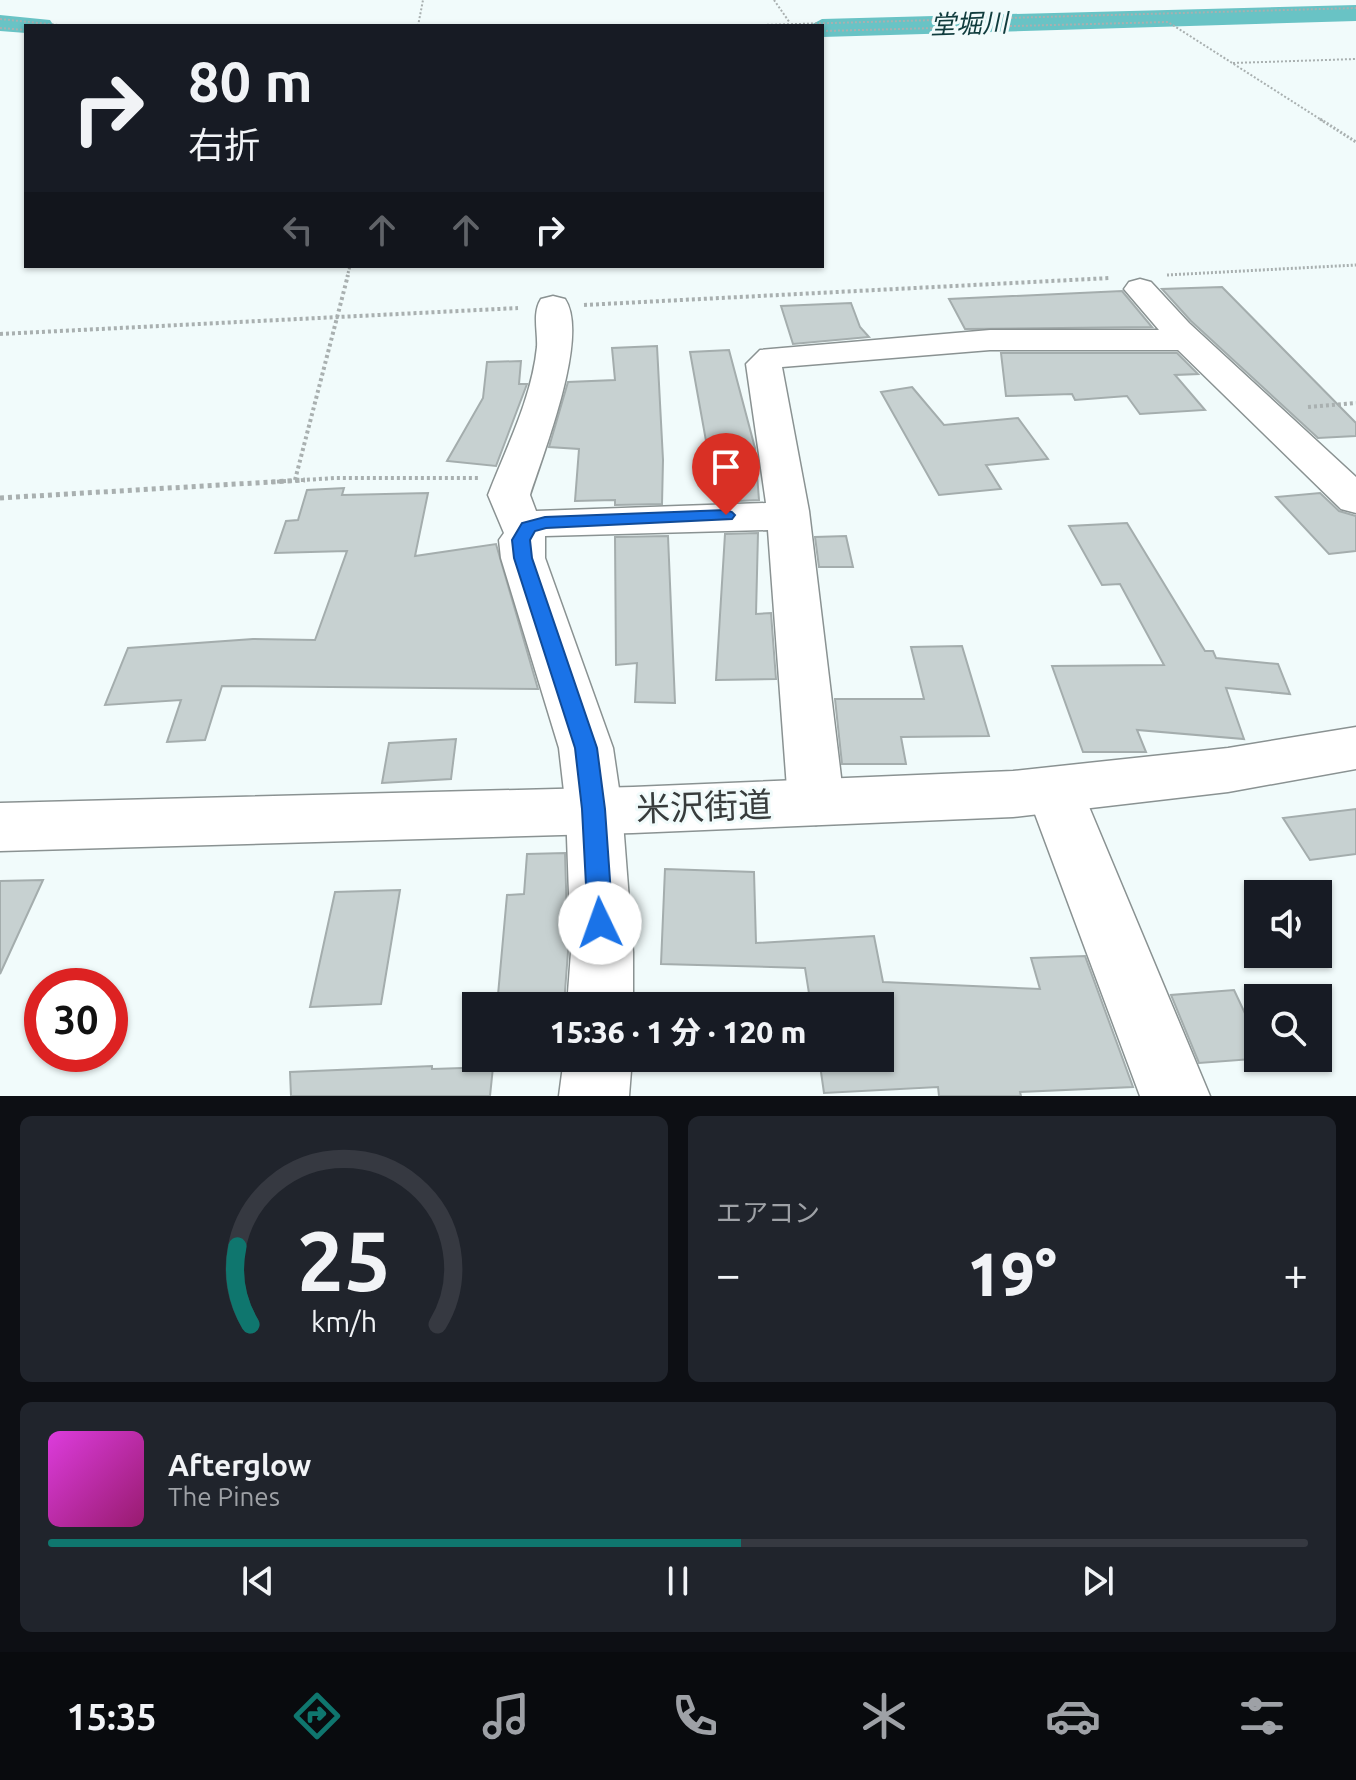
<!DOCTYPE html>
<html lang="ja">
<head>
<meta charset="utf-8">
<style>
  :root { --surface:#171b24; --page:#20242c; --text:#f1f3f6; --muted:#9ea1a6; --line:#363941; --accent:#0f766e }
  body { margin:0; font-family:Ubuntu,"Noto Sans JP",sans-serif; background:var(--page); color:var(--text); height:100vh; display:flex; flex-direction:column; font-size:30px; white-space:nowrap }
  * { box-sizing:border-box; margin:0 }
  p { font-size:26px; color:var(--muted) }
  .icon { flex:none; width:44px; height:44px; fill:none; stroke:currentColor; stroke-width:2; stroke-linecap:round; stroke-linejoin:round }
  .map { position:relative; height:1096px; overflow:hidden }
  .sheet { display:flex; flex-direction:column; gap:20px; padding:20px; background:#0d0f14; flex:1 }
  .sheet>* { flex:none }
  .guide { position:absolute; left:24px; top:24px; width:800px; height:244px; border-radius:0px; box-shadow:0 2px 6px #0004; background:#171b24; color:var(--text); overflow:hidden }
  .fabs { position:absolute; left:1244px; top:880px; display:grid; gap:16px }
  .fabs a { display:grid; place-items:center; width:88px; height:88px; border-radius:0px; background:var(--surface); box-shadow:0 2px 6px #0004; font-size:40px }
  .speed { position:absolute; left:24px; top:968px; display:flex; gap:16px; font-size:40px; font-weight:700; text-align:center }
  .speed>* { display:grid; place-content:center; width:104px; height:104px; border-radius:50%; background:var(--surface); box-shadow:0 2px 6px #0004; line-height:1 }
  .speed .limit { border:12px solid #d22; background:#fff; color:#111 }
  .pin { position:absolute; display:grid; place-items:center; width:68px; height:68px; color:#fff; margin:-82px -34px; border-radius:50% 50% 50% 0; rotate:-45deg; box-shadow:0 0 8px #0007 }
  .pin .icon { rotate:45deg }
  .me { position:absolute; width:88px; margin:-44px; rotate:357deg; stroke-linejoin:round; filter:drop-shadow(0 0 6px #0008) }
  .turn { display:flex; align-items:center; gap:28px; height:168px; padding:0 32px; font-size:36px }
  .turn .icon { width:104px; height:104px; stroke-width:2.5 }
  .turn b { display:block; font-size:56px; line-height:68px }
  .lanes { display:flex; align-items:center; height:76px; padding:0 32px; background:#0003; justify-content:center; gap:40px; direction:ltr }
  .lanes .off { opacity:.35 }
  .big { font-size:60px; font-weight:800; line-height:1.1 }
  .sheet .widget { flex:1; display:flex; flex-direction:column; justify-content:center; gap:12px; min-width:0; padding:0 28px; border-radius:12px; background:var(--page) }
  .sheet .dial { align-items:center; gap:0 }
  .dial svg { height:208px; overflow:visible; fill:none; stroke:var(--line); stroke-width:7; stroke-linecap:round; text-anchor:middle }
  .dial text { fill:var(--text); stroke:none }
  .song { display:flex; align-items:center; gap:24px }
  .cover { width:96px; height:96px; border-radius:12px; background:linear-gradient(135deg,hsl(300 70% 55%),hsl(320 70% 35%)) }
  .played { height:8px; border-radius:4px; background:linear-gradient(90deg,var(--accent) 55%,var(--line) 55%) }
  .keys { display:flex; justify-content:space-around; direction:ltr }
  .heat { display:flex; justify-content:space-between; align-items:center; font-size:44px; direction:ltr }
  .sheet .tiles { flex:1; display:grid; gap:20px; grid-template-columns:1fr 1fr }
  .widget:last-child { grid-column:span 2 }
  .trip { position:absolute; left:462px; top:992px; width:432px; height:80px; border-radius:0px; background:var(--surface); box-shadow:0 2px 6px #0004; font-weight:800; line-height:80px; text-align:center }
  .dock { display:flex; height:128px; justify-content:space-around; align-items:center; background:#090b0e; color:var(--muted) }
  .dock .icon { width:56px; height:56px }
  .dock .current { color:var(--accent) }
  .dock b { font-size:36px; color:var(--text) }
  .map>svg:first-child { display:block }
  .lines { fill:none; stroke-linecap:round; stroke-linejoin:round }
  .river { fill:#69c3c5; fill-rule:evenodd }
  .building { fill:#c7d1d1; stroke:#a4adad; stroke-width:2 }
  .minor-casing { stroke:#8a9292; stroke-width:3 }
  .highway-casing { stroke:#8a9292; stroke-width:3 }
  .path-far3 { stroke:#a9b0b0; stroke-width:2; stroke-dasharray:2 2; stroke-linecap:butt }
  .path-far2 { stroke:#a9b0b0; stroke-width:3; stroke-dasharray:2 2; stroke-linecap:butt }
  .path-far1 { stroke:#a9b0b0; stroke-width:4; stroke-dasharray:3 3; stroke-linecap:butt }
  .path { stroke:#a9b0b0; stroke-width:5; stroke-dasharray:4 4; stroke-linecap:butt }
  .minor { fill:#fff; fill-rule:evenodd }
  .highway { fill:#fff; fill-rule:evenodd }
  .route { fill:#1a73e8; stroke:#114b97; stroke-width:2 }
  .labels { text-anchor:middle; stroke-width:6; stroke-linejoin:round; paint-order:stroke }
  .far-water-label { font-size:26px; font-style:italic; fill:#103c3d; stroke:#f1fbfb }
  .near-street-label { font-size:34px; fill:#383c3c; stroke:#f1fbfb }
</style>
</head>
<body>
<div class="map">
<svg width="1356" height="1096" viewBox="0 0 1356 1096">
  <rect width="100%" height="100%" fill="#f1fbfb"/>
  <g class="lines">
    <path class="river" d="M 1356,5 L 1356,21 L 822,37 L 822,26 L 809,26 L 822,19 Z
      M 0,15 L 50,20 L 54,26 L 26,26 L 26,33 L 0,31 Z"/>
  </g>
  <path class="building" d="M 1222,287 L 1356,423 L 1356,436 L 1318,438 L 1191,321 L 1162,289 Z
    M 1122,291 L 1152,327 L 965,329 L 949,299 Z
    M 851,303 L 860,327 L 869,337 L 793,344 L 781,306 Z
    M 657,346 L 663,460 L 662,504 L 615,505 L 615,500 L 575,501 L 579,449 L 549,447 L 568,382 L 615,380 L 612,348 Z
    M 729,350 L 755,448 L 759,500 L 717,502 L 690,352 Z
    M 1001,353 L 1177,353 L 1198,374 L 1175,375 L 1205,410 L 1140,414 L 1127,396 L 1075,400 L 1072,394 L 1006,396 Z
    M 521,361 L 519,384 L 527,384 L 496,466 L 447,461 L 483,398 L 487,362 Z
    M 912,387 L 944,425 L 1018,418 L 1048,459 L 986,465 L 1001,489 L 939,495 L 881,392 Z
    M 344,488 L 342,495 L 428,493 L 415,556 L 496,544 L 538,689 L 222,686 L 205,740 L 167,742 L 181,700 L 105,705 L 128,648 L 253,639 L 315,640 L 347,551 L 275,553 L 286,521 L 298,520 L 307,490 Z
    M 1320,493 L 1339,511 L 1356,516 L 1356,551 L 1329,554 L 1276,497 Z
    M 1127,523 L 1205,651 L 1213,651 L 1216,658 L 1278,664 L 1290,694 L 1226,688 L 1244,739 L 1137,730 L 1146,752 L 1083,752 L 1052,666 L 1164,665 L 1120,584 L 1102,585 L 1069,526 Z
    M 758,533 L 756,614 L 771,613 L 776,679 L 716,680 L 725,534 Z
    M 668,536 L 675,703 L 635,702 L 637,663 L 616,665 L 615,537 Z
    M 846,536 L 853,567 L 819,567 L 815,537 Z
    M 962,646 L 989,736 L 901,737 L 906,764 L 842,764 L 835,699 L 924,699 L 911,647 Z
    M 456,739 L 451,779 L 382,783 L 389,743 Z
    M 1356,809 L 1356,854 L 1310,860 L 1283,818 Z
    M 565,853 L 568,952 L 564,1004 L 497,1006 L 507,895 L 524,894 L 527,854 Z
    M 665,869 L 754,872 L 756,943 L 874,936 L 883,982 L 1040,989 L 1031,958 L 1085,956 L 1133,1087 L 1020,1092 L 1021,1096 L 939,1096 L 938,1087 L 824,1093 L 819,1058 L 880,1058 L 880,1006 L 811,1006 L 805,968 L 661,964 Z
    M 43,880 L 0,974 L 0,881 Z
    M 400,890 L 381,1004 L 310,1007 L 335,892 Z
    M 1234,990 L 1258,1041 L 1258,1058 L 1266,1058 L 1199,1063 L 1171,995 Z
    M 432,1066 L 432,1069 L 493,1067 L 490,1096 L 291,1096 L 290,1072 Z"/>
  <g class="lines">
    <g class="minor-casing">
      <path id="minor" d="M 1140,279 L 1151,282 L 1189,323 L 1356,477 L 1356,513 L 1341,509 L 1178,350 L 990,350 L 782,367 L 809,511 L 844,802 L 836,818 L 816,825 L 796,818 L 788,802 L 768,530 L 545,536 L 545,558 L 613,748 L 622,809 L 633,952 L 633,1006 L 567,1006 L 571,952 L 566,809 L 559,748 L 501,558 L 499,540 L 504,533 L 488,495 C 506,448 532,398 537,347 C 538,332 532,313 541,299 L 553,296 L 565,299 C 590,336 543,454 530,495 L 536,511 L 766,503 L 746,364 L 760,350 L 990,330 L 1159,330 L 1124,289 L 1129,282 Z
        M 1054,768 L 1074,774 L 1082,790 L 1210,1096 L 1140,1096 L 1026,790 L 1034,774 Z
        M 564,1058 L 632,1058 L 629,1096 L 559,1096 Z"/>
    </g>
    <g class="highway-casing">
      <path id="highway" d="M 1356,727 L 1356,769 L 1228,792 L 1013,817 L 633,833 L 0,851 L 0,803 L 633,787 L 1013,771 L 1228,748 Z"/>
    </g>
    <path class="path-far3" d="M 774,0 L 790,23
      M 0,19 L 68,26
      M 418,26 L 423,0
      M 727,26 L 1356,8
      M 0,28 L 26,30
      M 822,31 L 1168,22 L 1323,121
      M 1233,63 L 1356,59"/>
    <path class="path-far2" d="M 1320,119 L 1356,142
      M 1167,275 L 1356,265
      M 347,277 L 350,266"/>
    <path class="path-far1" d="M 584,305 L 1110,278
      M 0,334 L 518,308
      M 1308,407 L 1356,403
      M 295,480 L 348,275
      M 271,482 L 335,478 L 478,478"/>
    <path class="path" d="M 0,498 L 305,480"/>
    <use href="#minor" class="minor"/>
    <use href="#highway" class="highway"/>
  </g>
  <path class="route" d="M 726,510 L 732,512 L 735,515 L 732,519 L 546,528 L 535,531 L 530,540 L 532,558 L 597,748 L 605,809 L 613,923 L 609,931 L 600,935 L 591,931 L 588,923 L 582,809 L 575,748 L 514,558 L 512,540 L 522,523 L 545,517 Z"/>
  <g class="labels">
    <g class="far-water-label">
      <text transform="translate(969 24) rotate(-2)" y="9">堂堀川</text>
    </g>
    <g class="near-street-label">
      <text transform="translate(704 807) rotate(-2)" y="12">米沢街道</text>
    </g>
  </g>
</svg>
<div class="fabs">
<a><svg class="icon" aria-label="sound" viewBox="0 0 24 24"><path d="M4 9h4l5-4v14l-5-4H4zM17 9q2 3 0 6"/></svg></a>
<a><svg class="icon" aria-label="search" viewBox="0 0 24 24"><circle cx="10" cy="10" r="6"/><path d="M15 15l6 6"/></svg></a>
</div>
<div class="speed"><div class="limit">30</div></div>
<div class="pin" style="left:726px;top:515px;background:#d93025"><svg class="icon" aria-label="arrive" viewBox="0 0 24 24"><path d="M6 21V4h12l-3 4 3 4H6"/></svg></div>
<svg class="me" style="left:600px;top:923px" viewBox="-20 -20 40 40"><circle r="19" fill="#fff"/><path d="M0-13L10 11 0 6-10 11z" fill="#1a73e8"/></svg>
<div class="trip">15:36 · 1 分 · 120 m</div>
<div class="guide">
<div class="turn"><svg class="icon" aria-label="right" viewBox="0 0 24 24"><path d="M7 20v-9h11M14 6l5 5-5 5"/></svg><div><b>80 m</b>右折</div></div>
<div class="lanes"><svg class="icon off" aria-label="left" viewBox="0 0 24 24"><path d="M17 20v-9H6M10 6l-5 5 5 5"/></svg><svg class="icon off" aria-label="ahead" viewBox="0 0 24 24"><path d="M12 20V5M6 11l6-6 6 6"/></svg><svg class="icon off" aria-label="ahead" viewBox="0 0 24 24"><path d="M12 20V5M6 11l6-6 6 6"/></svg><svg class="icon" aria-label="right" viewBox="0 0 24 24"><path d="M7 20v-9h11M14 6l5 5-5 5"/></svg></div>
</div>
</div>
<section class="sheet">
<div class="tiles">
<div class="widget dial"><svg viewBox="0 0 100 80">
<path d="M14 69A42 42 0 1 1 86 69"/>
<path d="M14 69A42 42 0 0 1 9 39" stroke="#0f766e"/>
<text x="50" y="56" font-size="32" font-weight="700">25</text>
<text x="50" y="72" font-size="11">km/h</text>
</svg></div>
<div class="widget"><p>エアコン</p>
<div class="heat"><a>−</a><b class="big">19°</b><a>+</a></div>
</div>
<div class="widget">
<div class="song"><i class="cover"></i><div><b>Afterglow</b><p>The Pines</p></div></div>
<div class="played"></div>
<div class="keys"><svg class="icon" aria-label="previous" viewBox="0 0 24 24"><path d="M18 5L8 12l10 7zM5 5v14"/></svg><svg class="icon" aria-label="pause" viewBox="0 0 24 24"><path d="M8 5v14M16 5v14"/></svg><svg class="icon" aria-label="next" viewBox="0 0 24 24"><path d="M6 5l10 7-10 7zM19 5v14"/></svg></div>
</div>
</div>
</section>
<nav class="dock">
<b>15:35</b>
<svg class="icon current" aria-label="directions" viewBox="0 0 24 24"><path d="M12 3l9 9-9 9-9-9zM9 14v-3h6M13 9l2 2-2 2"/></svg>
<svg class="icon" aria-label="music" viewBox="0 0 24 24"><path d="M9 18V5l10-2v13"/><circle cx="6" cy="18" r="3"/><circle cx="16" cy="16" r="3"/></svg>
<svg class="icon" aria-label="phone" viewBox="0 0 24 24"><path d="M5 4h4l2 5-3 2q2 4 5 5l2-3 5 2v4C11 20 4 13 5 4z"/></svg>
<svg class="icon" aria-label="climate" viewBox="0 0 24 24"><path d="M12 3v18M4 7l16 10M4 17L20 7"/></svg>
<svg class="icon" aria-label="car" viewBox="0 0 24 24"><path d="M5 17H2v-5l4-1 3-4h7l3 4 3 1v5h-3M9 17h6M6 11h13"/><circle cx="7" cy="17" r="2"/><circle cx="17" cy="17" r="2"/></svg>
<svg class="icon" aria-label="filters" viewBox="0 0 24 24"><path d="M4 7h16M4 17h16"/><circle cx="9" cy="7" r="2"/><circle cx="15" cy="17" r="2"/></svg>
</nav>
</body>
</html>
